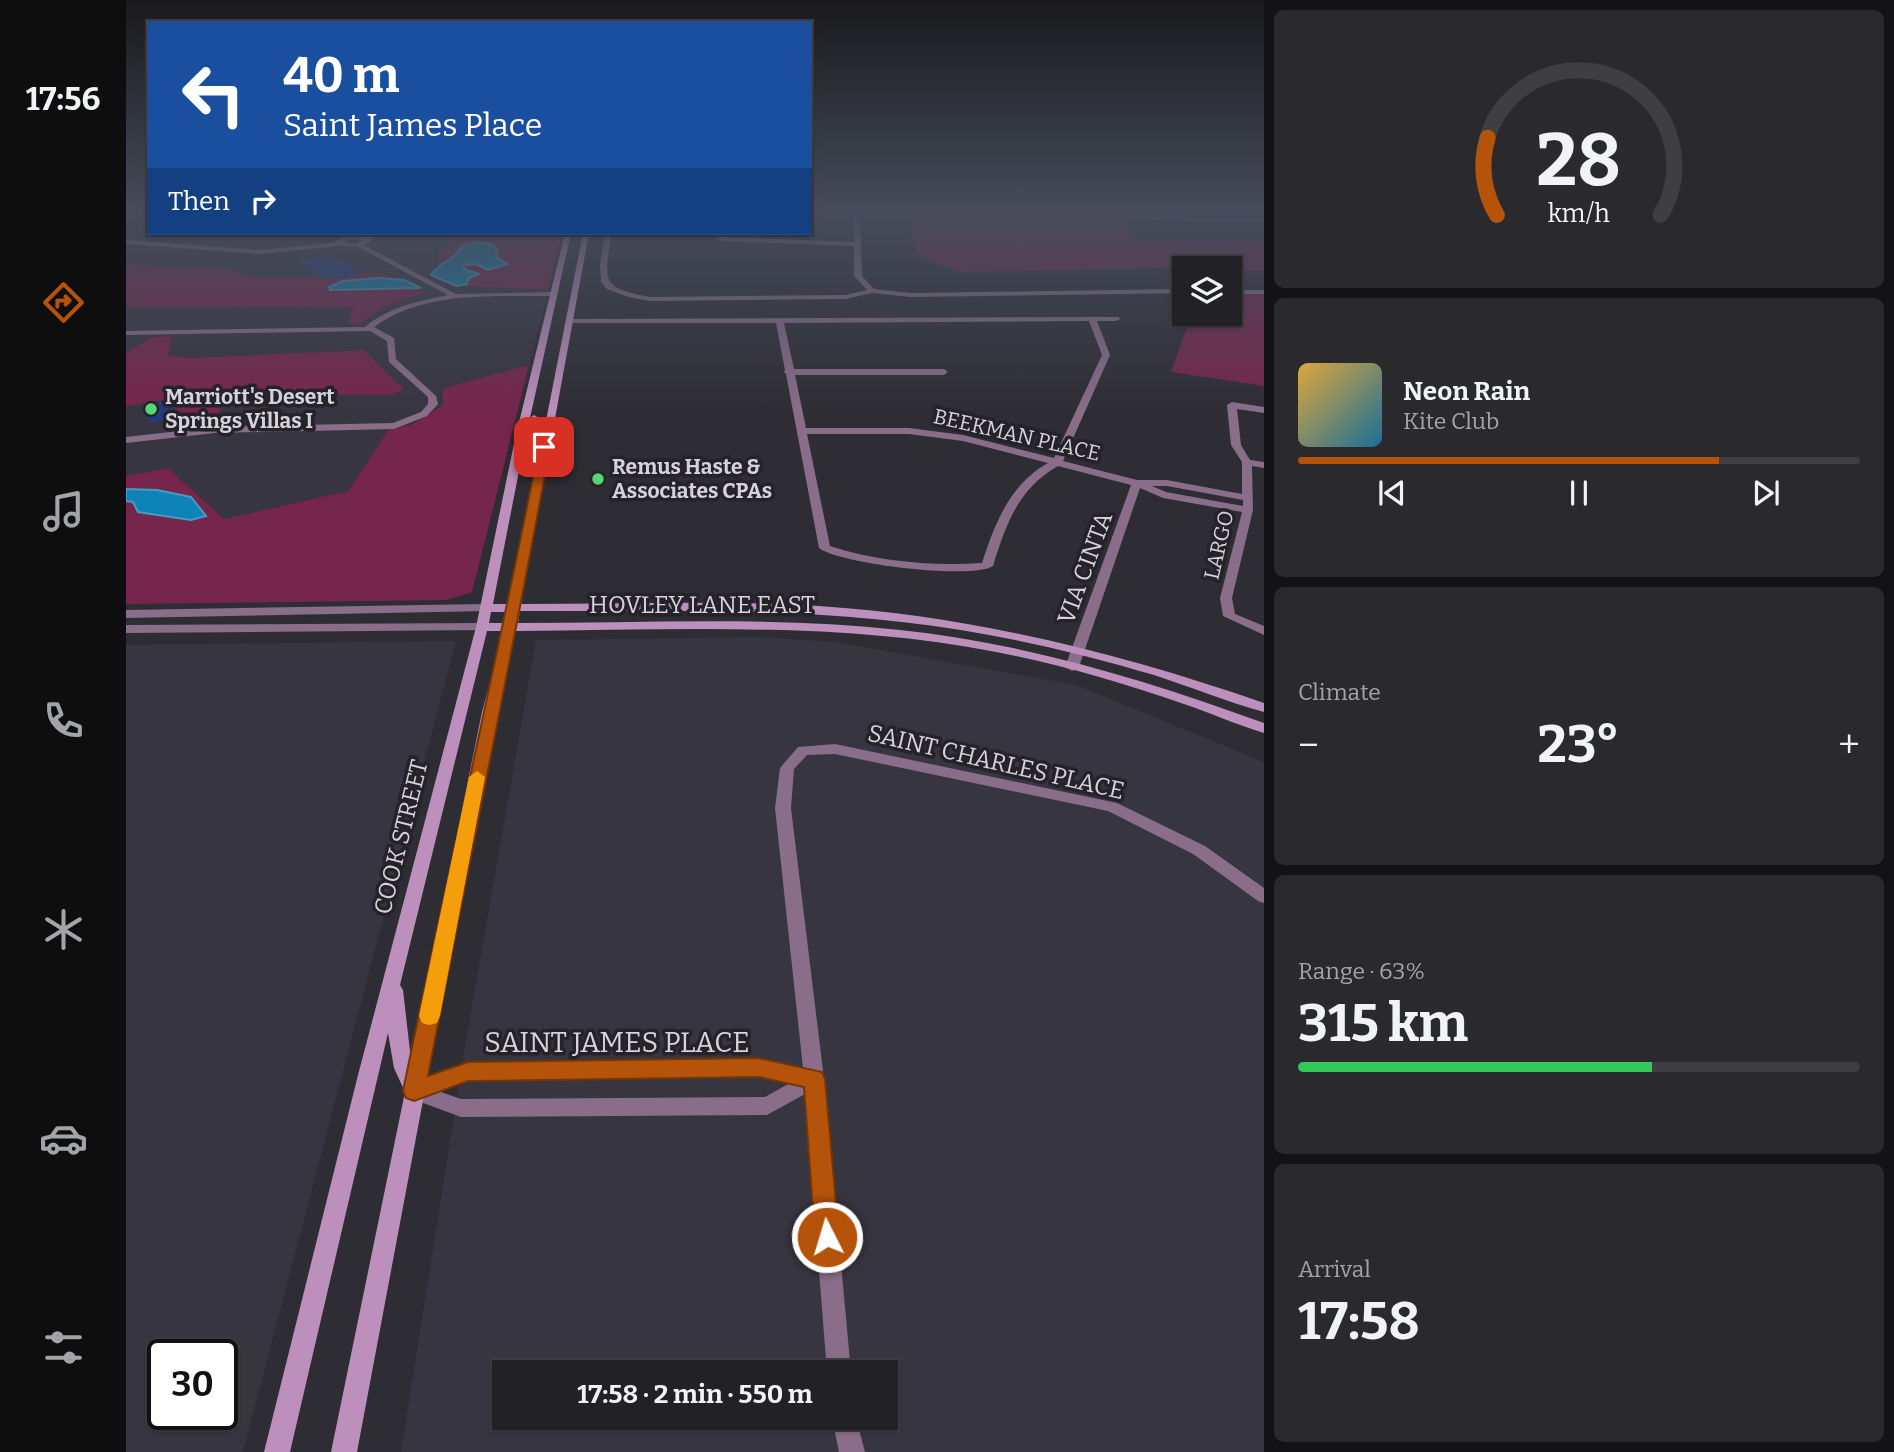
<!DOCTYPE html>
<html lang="en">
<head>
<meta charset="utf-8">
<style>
  :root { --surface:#222226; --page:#2a2a2e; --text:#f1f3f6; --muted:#a2a4a7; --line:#3f3f43; --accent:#b45309 }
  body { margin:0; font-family:Bitter,serif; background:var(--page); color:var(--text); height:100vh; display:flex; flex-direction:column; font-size:26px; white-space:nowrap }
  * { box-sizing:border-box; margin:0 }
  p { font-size:23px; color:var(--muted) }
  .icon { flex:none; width:38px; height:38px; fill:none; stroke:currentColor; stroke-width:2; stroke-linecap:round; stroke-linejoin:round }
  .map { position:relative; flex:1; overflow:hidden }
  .sheet { display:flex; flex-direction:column; gap:10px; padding:10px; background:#131315; width:630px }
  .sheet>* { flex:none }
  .hud { position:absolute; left:21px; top:21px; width:665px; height:214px; border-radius:0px; box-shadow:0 2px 5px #0004,0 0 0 2px var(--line); background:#1a4fa0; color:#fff; overflow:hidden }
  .fabs { position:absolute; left:1046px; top:256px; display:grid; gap:14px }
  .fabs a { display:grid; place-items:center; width:70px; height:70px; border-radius:0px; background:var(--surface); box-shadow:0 2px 5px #0004,0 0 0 2px var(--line); font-size:35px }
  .speed { position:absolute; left:21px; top:1339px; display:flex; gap:14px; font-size:35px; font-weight:700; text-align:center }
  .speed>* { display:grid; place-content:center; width:91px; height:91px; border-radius:50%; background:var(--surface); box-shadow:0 2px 5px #0004,0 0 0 2px var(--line); line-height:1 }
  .speed .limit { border:4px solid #111; border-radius:10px; background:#fff; color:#111 }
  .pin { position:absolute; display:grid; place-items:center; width:60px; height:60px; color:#fff; margin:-30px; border-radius:14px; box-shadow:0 4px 10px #0006 }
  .me { position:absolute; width:77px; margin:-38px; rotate:355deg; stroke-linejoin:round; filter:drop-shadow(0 0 5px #0008) }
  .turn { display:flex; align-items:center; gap:24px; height:147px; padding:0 21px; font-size:32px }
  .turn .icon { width:91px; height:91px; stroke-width:2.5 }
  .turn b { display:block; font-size:49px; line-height:60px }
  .then { display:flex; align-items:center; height:66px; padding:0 21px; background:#0003; gap:14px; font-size:26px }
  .big { font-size:52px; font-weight:700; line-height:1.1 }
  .sheet .card { flex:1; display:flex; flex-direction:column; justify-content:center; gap:10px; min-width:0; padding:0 24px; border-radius:10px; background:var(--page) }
  .sheet .dial { align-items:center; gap:0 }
  .dial svg { height:182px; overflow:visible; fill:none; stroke:var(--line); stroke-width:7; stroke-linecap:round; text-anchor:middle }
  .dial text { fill:var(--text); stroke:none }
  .song { display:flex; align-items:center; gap:21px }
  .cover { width:84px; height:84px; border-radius:10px; background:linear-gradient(135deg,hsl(40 70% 55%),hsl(200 70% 35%)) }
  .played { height:7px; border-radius:4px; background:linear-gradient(90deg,var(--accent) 75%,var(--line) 75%) }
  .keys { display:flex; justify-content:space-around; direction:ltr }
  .heat { display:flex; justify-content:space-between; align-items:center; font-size:38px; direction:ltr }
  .charge { height:10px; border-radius:5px; background:linear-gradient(90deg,#34c759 63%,var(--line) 0) }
  .trip { position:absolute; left:366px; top:1360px; width:406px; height:70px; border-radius:0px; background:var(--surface); box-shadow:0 2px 5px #0004,0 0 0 2px var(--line); font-weight:700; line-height:70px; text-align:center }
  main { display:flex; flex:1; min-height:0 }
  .tabs { display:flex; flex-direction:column; width:126px; justify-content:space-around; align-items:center; background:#0e0e0f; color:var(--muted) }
  .tabs .icon { width:49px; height:49px }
  .tabs .active { color:var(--accent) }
  .tabs b { font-size:32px; color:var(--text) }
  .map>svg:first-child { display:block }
  .built { fill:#373540; fill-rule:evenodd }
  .green { fill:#76264c }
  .water { fill:#0d83b8; stroke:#499bc2; stroke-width:2 }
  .building { fill:#223b81 }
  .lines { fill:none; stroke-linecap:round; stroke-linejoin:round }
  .minor { fill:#896d89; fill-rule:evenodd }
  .tertiary { fill:#896d89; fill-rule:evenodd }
  .secondary { fill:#bc8fbd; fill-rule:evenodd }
  .route { fill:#b45309; stroke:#753606; stroke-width:2 }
  .slow { fill:#f59e0b }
  .poi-dot { fill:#54d672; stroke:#252329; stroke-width:2.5 }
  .labels { text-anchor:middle; stroke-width:7; stroke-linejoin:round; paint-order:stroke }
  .far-poi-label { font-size:21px; font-weight:bold; fill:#d4d4d8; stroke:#252329; text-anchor:start }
  .far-street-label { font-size:21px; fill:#d4d4d8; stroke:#252329 }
  .street-label { font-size:24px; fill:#d4d4d8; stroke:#252329 }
  .near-street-label { font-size:28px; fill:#d4d4d8; stroke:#252329 }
</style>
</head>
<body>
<main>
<nav class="tabs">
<b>17:56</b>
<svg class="icon active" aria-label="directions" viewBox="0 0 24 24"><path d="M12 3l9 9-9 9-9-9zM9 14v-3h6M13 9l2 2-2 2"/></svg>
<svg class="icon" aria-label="music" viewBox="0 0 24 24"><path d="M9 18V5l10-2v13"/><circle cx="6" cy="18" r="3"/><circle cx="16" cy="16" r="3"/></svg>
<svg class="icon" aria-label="phone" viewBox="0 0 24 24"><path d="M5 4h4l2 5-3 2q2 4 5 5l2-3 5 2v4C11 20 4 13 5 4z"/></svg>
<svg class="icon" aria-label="climate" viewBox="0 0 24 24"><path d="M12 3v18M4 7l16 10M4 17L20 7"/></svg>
<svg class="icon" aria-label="car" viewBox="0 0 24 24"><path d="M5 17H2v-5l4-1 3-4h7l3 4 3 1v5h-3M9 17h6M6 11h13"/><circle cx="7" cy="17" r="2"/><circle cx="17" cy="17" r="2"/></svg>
<svg class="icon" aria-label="filters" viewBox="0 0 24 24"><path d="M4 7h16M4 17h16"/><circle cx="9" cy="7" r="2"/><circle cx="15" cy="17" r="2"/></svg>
</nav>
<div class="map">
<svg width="1138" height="1452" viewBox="0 0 1138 1452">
  <rect width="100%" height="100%" fill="#2e2d33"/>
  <path class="built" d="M 23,224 L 23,233 L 331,233 L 313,251 L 334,286 L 422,290 L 403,365 L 317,388 L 317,405 L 285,425 L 262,430 L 222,491 L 98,519 L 42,468 L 0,476 L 0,406 L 45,399 L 54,423 L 85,421 L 106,394 L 264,395 L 238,350 L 62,358 L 41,355 L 46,336 L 25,337 L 0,353 L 0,308 L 228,307 L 232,324 L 260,306 L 298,293 L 181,278 L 124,277 L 101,268 L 52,269 L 0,263 L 0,225 Z
    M 633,637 L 710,642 L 950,685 L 1138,762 L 1138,1452 L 275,1452 L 339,1046 L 410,640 ZM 378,1372 L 760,1372 L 760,1418 L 378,1418 Z
    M 330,641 L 117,1452 L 0,1452 L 0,645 ZM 37,1354 L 96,1354 L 96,1414 L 37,1414 Z"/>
  <path class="green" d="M 792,209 L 990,209 L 1010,239 L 1138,239 L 1138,271 L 1059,268 L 834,272 L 795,258 L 784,237 Z
    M 331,233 L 436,233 L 422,290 L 334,286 L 312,278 L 313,251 Z
    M 0,263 L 52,269 L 101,268 L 124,277 L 181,278 L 253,272 L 299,293 L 260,306 L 232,324 L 222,323 L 227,307 L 0,308 Z
    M 1104,293 L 1138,293 L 1138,386 L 1045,372 L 1066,313 L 1104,313 Z
    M 46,336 L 42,355 L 62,358 L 238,350 L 278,390 L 264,395 L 107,394 L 85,421 L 54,423 L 45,399 L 0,406 L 0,353 L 25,337 Z
    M 403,365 L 346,592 L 320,600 L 0,604 L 0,476 L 42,468 L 98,519 L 222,491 L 262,430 L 285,425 L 317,405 L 317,388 Z"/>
  <path class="water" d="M 350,242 L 366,244 L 372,252 L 370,257 L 382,264 L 362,270 L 350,264 L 338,265 L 338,269 L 353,274 L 343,278 L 341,284 L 331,286 L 305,275 C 313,262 327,262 336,246 Z
    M 253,278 L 278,280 L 295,288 L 204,290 L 203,287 L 217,281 Z
    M 0,489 L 31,490 L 65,497 L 80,516 L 65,520 L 12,512 L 7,502 L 0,501 Z"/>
  <path class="building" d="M 203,255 L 212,261 L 218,260 L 235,274 L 214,279 L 193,277 L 170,261 Z
    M 46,400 L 52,417 L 23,423 L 20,404 Z"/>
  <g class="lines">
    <path class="minor" d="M 732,209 L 738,209 L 734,220 L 736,276 L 748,289 L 784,293 L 1059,289 L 1059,293 L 784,297 L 746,293 L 720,299 L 524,301 L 503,297 L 481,289 L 475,282 L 474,264 L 479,233 L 485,233 C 480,280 471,287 524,297 L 720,295 L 741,290 L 728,276 L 728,246 L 594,241 L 591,239 L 594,237 L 728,242 L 728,220 Z
      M 1009,209 L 1016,209 L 1026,216 L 1138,219 L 1138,223 L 1025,220 Z
      M 259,233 L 271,233 L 245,239 L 245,242 L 238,245 L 330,294 L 427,292 L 431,294 L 427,296 C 368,297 299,290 248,327 L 268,338 L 270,359 L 310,396 L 312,404 L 301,416 L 268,429 L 89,433 L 0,443 L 0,437 L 89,427 L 267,423 L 295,412 L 302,404 L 302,397 L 263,362 L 261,341 L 244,331 L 0,335 L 0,331 L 239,327 C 262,307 293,301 322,295 L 232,247 L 213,246 L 135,254 L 0,244 L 0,240 L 135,250 L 206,243 L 223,235 L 241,236 ZM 224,239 L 238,240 L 228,244 L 217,242 Z
      M 1104,290 L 1138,290 L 1138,294 L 1104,294 Z
      M 993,317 L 994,319 L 990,321 L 971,321 L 984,355 L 937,461 L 1011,480 L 1041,480 L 1116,494 L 1116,462 L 1105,445 L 1101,405 L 1106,402 L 1138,407 L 1138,413 L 1111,409 L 1115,445 L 1124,460 L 1138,462 L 1138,468 L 1126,466 L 1127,510 L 1106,598 L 1109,614 L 1138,626 L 1138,635 L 1097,616 L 1094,598 L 1116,512 L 1037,498 L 1014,488 L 953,667 L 946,671 L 939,667 L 1005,485 L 932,466 C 892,489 880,524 867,566 C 847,580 713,564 693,548 L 660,374 L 658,372 L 659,370 L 650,323 L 443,323 L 439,321 L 443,319 ZM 963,321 L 976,355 L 928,458 L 837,435 L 783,428 L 680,428 L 669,375 L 818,375 L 822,372 L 818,369 L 668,369 L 658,323 ZM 681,434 L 783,434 L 837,441 L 922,463 C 884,484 869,523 856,563 C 806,566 753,562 704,546 ZM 1026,486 L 1041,486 L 1117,500 L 1117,506 L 1040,492 Z
      M 709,744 L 991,803 L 1079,846 L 1138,888 L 1138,903 L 1132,901 L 1067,854 L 982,811 L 709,754 L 681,755 L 668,769 L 665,808 L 698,1079 L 725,1372 L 701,1372 L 679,1094 L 641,1115 L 335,1117 L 281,1097 L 278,1091 L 281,1085 L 342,1063 L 633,1060 L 677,1068 L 649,808 L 654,768 L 672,747 ZM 633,1076 L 664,1083 L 639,1097 L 335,1099 L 312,1091 L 342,1079 Z
      M 706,1418 L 730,1418 L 739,1452 L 713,1452 Z"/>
    <path class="tertiary" d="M 359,604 L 363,605 L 365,608 L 363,611 L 0,618 L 0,610 Z
      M 356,623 L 360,624 L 362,627 L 360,630 L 0,633 L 0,625 Z"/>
    <path class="secondary" d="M 439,233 L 445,233 L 404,418 L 408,415 L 413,418 L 410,450 L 414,451 L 457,233 L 463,233 L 395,604 C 495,604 594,600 693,606 C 846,616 994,653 1138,703 L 1138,712 C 1101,702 1065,687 1028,675 C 974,659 919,645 863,635 C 708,606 552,611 394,611 L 392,623 C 519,623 647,616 774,630 C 899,643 1020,680 1138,723 L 1138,733 C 1111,725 1085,713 1058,704 C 997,683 934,664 870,652 C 712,621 550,630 390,631 L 370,712 L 231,1452 L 205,1452 L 279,1092 L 268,1068 L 262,1033 L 164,1452 L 138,1452 L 232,1075 L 350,627 L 389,439 ZM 403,420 L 400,451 L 412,458 L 383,604 L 367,604 ZM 365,612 L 382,612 L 380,623 L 363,623 ZM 361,631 L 378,631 L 356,712 L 285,1060 L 277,990 L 274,985 Z"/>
  </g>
  <linearGradient id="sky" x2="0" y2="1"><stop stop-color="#19191c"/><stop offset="0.51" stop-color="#464c5b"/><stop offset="1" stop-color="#464c5b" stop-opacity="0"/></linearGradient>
  <rect width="1138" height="412" fill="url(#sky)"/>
  <path class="route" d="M 418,443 L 424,447 C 386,657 342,866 302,1076 L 342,1062 L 633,1058 L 696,1072 L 699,1079 L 713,1237 L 710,1246 L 701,1249 L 692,1246 L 689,1237 L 678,1087 L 633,1077 L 342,1081 L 288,1101 L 280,1098 L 277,1091 C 321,876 371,662 413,447 Z"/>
  <path class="slow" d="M 351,771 L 359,777 L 314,1016 L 311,1023 L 303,1025 L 296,1023 L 293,1016 L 343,777 Z"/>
  <g class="poi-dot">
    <circle cx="25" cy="409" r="7"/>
    <circle cx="472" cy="479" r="7"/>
  </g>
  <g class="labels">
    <g class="far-poi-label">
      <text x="39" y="404">Marriott's Desert<tspan x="39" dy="24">Springs Villas I</tspan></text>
      <text x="486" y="474">Remus Haste &amp;<tspan x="486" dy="24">Associates CPAs</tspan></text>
    </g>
    <g class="far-street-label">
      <text transform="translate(891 435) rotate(13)" y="7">BEEKMAN PLACE</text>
      <text transform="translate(1093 545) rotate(-77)" y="7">LARGO</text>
    </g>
    <g class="street-label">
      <text transform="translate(959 568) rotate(-70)" y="8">VIA CINTA</text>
      <text x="576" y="613">HOVLEY LANE EAST</text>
      <text transform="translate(870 762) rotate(13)" y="8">SAINT CHARLES PLACE</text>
      <text transform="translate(275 837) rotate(-76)" y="8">COOK STREET</text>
    </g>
    <g class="near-street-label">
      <text x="491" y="1052">SAINT JAMES PLACE</text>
    </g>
  </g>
</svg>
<div class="fabs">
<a><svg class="icon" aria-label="layers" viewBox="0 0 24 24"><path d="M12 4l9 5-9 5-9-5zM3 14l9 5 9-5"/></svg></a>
</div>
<div class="speed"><div class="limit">30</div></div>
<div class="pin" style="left:418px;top:447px;background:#d93025"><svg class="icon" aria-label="arrive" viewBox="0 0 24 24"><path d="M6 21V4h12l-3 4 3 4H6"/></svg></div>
<svg class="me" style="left:701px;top:1237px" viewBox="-20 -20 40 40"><circle r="17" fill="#b45309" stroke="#fff" stroke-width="3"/><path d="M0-11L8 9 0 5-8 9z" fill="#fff"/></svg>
<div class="trip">17:58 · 2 min · 550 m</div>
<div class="hud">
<div class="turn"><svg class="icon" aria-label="left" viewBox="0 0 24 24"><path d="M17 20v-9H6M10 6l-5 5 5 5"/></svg><div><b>40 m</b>Saint James Place</div></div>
<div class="then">Then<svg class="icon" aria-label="right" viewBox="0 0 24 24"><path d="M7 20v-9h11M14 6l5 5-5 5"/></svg></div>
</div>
</div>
<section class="sheet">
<div class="card dial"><svg viewBox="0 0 100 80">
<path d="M14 69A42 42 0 1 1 86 69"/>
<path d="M14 69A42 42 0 0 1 10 35" stroke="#b45309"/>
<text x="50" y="56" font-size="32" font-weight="700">28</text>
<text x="50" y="72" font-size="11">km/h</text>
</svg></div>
<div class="card">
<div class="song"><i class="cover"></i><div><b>Neon Rain</b><p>Kite Club</p></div></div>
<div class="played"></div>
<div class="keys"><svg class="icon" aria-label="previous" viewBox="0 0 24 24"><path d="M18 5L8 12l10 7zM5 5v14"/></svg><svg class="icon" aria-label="pause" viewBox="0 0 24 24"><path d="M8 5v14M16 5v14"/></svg><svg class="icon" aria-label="next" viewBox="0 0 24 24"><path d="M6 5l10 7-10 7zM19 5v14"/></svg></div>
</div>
<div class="card"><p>Climate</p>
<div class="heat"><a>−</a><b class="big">23°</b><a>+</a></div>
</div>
<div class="card"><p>Range · 63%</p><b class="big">315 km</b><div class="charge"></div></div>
<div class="card"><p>Arrival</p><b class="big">17:58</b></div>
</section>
</main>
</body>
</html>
